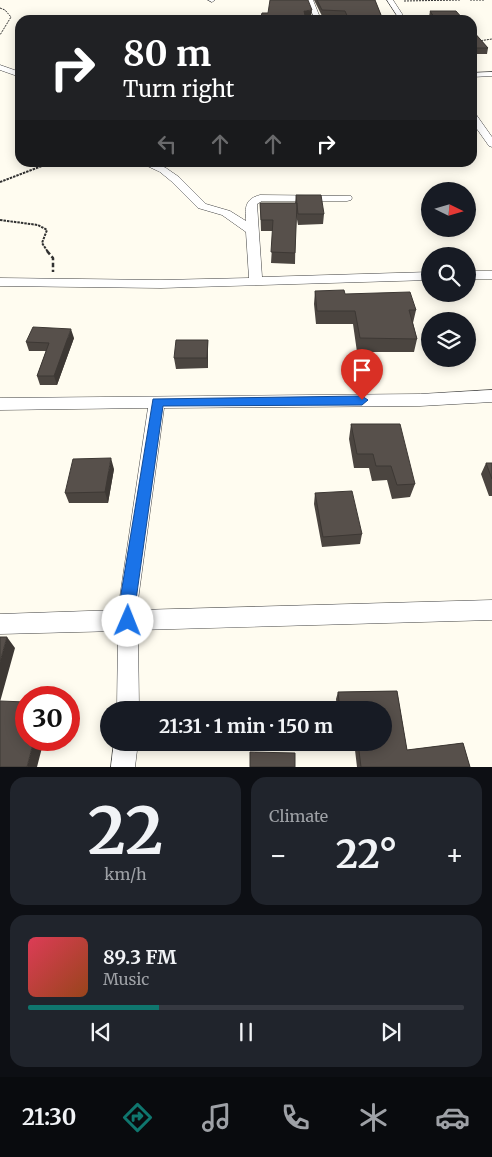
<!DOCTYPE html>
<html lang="en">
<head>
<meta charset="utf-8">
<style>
  :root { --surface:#171b24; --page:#20242c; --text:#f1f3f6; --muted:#9ea1a6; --line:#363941; --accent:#0f766e }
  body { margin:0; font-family:Merriweather,serif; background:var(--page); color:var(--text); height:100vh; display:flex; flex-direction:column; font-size:19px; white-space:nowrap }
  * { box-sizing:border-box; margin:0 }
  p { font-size:16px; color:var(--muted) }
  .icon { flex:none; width:28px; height:28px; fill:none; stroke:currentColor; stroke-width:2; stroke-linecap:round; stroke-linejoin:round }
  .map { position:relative; height:767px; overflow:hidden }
  .side { display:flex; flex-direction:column; gap:10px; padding:10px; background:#0d0f14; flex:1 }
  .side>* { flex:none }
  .guide { position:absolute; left:15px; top:15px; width:462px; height:152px; border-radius:15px; box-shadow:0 2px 12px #0003; background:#202124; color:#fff; overflow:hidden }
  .needle { width:32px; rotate:95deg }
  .tools { position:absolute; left:421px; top:182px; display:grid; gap:10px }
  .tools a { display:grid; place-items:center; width:55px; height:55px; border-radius:50%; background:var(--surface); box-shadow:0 2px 12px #0003; font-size:25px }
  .speed { position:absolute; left:15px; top:686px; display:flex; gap:10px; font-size:25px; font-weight:700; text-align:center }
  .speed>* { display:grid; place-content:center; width:65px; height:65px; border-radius:50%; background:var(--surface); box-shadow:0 2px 12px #0003; line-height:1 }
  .speed .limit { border:8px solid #d22; background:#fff; color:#111 }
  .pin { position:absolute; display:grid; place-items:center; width:42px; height:42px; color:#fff; margin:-51px -21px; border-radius:50% 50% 50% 0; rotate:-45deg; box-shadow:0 0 5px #0007 }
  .pin .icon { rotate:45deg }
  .me { position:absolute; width:55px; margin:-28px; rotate:1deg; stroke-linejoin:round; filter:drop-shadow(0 0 4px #0008) }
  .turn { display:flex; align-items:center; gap:18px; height:105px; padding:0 25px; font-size:22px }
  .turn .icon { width:65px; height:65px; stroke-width:2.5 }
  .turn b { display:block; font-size:35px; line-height:42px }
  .lanes { display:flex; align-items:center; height:48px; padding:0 25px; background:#0003; justify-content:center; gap:25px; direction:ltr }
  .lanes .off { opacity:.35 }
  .big { font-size:38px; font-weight:700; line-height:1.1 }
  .side .widget { flex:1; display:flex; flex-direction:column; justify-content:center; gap:8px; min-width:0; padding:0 18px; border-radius:15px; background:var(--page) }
  .side .dial { align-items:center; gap:0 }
  .dial b { font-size:65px; line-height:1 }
  .song { display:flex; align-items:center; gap:15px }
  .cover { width:60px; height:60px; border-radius:8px; background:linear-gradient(135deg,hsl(350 70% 55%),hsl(20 70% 35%)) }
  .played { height:5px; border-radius:2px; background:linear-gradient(90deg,var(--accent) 30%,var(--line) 30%) }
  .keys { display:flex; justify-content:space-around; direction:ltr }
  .heat { display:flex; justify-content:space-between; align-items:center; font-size:28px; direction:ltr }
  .side .tiles { flex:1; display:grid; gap:10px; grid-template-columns:1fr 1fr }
  .widget:last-child { grid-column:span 2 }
  .trip { position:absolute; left:100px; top:701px; width:292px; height:50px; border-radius:25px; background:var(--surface); box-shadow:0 2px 12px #0003; font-weight:700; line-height:50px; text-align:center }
  .tab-bar { display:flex; height:80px; justify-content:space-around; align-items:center; background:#090b0e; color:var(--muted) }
  .tab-bar .icon { width:35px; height:35px }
  .tab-bar .selected { color:var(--accent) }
  .tab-bar b { font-size:22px; color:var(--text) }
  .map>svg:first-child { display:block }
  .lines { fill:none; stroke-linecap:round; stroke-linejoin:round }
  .minor-casing { stroke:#424242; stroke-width:1 }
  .path-far2 { stroke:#313131; stroke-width:1; stroke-dasharray:2 1; stroke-linecap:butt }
  .path-far1 { stroke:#313131; stroke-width:2; stroke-dasharray:2.5 1; stroke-linecap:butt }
  .path { stroke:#313131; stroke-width:2.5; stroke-dasharray:4.5 2.5; stroke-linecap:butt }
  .minor { fill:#fff; fill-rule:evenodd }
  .wall { fill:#4b4540 }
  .shaded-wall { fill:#3d3834 }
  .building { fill:#57504b; stroke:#3d3834 }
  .route { fill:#1a73e8; stroke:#114b97 }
</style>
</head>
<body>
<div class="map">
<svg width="492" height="767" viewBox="0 0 492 767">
  <rect width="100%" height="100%" fill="#fffcf0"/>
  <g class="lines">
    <g class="minor-casing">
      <path id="minor" d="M 208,0 L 215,0 L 212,2 Z
        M 307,0 L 313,0 L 321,20 L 315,20 Z
        M 387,0 L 393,0 L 406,20 L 400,20 Z
        M 0,65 L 20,72 L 20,77 L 0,70 Z
        M 492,72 L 492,76 L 472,77 L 472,73 Z
        M 472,113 L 475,113 L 492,137 L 492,147 L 489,146 L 472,122 Z
        M 139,162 L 153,162 L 166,168 L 179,177 L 206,204 L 230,211 L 246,221 C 245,207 245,199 260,195 L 351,196 L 352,198 L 351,200 L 347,201 L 262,201 L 257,204 L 262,277 L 430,272 L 430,280 L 161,288 L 0,286 L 0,278 L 161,280 L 249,278 L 246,232 L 222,215 L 198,208 L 171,181 L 160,172 Z
        M 468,271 L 492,271 L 492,279 L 468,279 Z
        M 492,390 L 492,402 L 420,406 L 164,408 L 138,600 L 138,610 L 492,600 L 492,620 L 138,630 L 139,710 L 117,710 L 118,631 L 0,634 L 0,614 L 118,610 L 148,408 L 0,410 L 0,398 L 420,394 Z
        M 114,742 L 138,742 L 135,767 L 111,767 Z"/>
    </g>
    <path class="path-far2" d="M 470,0 L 484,0
      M 404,1 L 460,0
      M 0,8 L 5,10 L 11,17 L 0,35
      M 472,42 L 492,39"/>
    <path class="path-far1" d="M 0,182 L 42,166
      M 0,220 L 38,225 L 47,230 L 42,243 L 48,252"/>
    <path class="path" d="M 47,251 L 53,258 L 53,272"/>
    <use href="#minor" class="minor"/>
  </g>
  <path class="wall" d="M 314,0 L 375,0 L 383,20 L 345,20 L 344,17 L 322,16 Z
    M 430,11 L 464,20 L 431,20 L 429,17 Z
    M 472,30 L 488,48 L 487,54 L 472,54 Z
    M 472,137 L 476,150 L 473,159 L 472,159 Z
    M 296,195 L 324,214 L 323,224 L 298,225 L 296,214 L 295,264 L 271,263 L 273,231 L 261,231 L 260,203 L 295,203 Z
    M 315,291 L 345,294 L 416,310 L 413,323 L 417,339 L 414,352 L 357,352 L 353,324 L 316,324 L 314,304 Z
    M 74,338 L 57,385 L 40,385 L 37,376 L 46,351 L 29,351 L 26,342 Z
    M 208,340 L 208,368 L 176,369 L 174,358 Z
    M 351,424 L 415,484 L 410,497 L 392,499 L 387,480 L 372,481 L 369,468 L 354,468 L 349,439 Z
    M 486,463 L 492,463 L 492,496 L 489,496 L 481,474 Z
    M 114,469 L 108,503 L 69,503 L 65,493 Z
    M 315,493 L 362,534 L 360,544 L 322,547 L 314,504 Z
    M 397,691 L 407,750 L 463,743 L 470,767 L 357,767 L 355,750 L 341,750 L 340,742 L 384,742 L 384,710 L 337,710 L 336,699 L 338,692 Z"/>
  <path class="shaded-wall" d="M 312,10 L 311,16 L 303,17 L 304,11 Z
    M 71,329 L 74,338 L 57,385 L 54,376 Z
    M 208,340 L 208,368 L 207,358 Z
    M 111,458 L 114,469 L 108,503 L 105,492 Z
    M 7,637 L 15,648 L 0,702 L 0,662 Z
    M 34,740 L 44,740 L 37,767 L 27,767 Z"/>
  <path class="building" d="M 270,0 L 308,0 L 312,10 L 304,11 L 306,20 L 260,20 L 262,13 L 268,13 Z
    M 317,0 L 375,0 L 383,20 L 349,20 L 345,11 L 322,10 Z
    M 430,11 L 456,11 L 464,20 L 436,20 Z
    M 472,30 L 488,48 L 472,48 Z
    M 472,137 L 476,150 L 472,150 Z
    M 296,195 L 321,195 L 324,214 L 298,214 Z
    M 260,203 L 297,203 L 295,253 L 271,252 L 273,220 L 261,220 Z
    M 344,290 L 345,294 L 410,292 L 416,310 L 409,310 L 417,339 L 360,338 L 355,311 L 317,311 L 315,291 Z
    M 33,327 L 71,329 L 54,376 L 37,376 L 49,343 L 26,342 Z
    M 176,340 L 208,340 L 207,358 L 174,358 Z
    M 351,424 L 400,424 L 415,484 L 397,485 L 391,466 L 376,466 L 373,454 L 357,454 Z
    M 111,458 L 105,492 L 65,493 L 73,459 Z
    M 486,463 L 492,463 L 492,479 Z
    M 352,491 L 362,534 L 323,537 L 315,493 Z
    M 0,637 L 7,637 L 0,662 Z
    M 397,691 L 407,750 L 463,743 L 470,767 L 361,767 L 358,743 L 344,743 L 344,742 L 384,742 L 384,710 L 340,710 L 338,692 Z
    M 0,701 L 26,702 L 26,740 L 34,740 L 27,767 L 0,767 Z
    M 250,752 L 295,753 L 295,767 L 250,767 Z"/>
  <path class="route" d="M 362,396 L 368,400 L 362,405 L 163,406 L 136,600 L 136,621 L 134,627 L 128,629 L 123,627 L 120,621 L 120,600 L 153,399 Z"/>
</svg>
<div class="tools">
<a><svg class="needle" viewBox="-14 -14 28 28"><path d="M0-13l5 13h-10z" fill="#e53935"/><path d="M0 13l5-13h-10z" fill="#9ea1a6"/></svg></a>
<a><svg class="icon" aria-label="search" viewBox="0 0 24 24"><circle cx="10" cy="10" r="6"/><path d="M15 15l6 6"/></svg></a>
<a><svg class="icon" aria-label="layers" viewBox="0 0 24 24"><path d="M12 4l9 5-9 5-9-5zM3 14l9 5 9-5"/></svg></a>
</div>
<div class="speed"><div class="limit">30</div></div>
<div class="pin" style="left:362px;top:400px;background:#d93025"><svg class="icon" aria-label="arrive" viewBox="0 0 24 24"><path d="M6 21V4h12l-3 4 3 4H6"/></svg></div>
<svg class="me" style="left:128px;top:621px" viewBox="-20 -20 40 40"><circle r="19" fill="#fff"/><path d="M0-13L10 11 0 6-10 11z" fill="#1a73e8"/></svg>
<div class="trip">21:31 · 1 min · 150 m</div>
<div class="guide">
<div class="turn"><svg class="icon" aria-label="right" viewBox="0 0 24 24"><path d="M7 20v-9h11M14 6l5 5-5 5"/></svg><div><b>80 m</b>Turn right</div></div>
<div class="lanes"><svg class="icon off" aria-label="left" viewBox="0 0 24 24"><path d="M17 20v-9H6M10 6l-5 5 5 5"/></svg><svg class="icon off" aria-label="ahead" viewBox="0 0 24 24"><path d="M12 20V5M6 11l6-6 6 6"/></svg><svg class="icon off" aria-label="ahead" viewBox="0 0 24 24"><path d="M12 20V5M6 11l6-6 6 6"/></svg><svg class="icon" aria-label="right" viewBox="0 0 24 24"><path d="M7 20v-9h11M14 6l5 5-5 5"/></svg></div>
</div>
</div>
<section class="side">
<div class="tiles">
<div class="widget dial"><b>22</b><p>km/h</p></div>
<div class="widget"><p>Climate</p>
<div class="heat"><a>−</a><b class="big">22°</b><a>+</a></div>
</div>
<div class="widget">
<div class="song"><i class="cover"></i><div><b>89.3 FM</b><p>Music</p></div></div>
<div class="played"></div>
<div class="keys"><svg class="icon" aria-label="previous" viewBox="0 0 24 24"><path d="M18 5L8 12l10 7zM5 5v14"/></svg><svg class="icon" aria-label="pause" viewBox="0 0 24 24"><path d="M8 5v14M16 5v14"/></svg><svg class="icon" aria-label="next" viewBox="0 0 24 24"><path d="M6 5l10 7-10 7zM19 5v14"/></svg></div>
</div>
</div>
</section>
<nav class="tab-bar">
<b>21:30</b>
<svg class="icon selected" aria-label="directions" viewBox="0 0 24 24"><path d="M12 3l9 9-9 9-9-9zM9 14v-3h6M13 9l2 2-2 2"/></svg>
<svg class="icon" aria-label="music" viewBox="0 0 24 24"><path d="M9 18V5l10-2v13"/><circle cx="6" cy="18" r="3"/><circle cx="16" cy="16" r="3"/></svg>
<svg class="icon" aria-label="phone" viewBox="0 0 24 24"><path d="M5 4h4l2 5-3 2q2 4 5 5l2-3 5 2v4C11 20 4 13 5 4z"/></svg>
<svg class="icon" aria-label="climate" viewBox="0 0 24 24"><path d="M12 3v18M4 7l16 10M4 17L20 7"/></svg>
<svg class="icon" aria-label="car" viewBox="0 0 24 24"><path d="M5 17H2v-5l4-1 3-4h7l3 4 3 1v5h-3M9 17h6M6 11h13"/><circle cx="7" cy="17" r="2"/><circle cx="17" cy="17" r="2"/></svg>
</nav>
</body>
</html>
